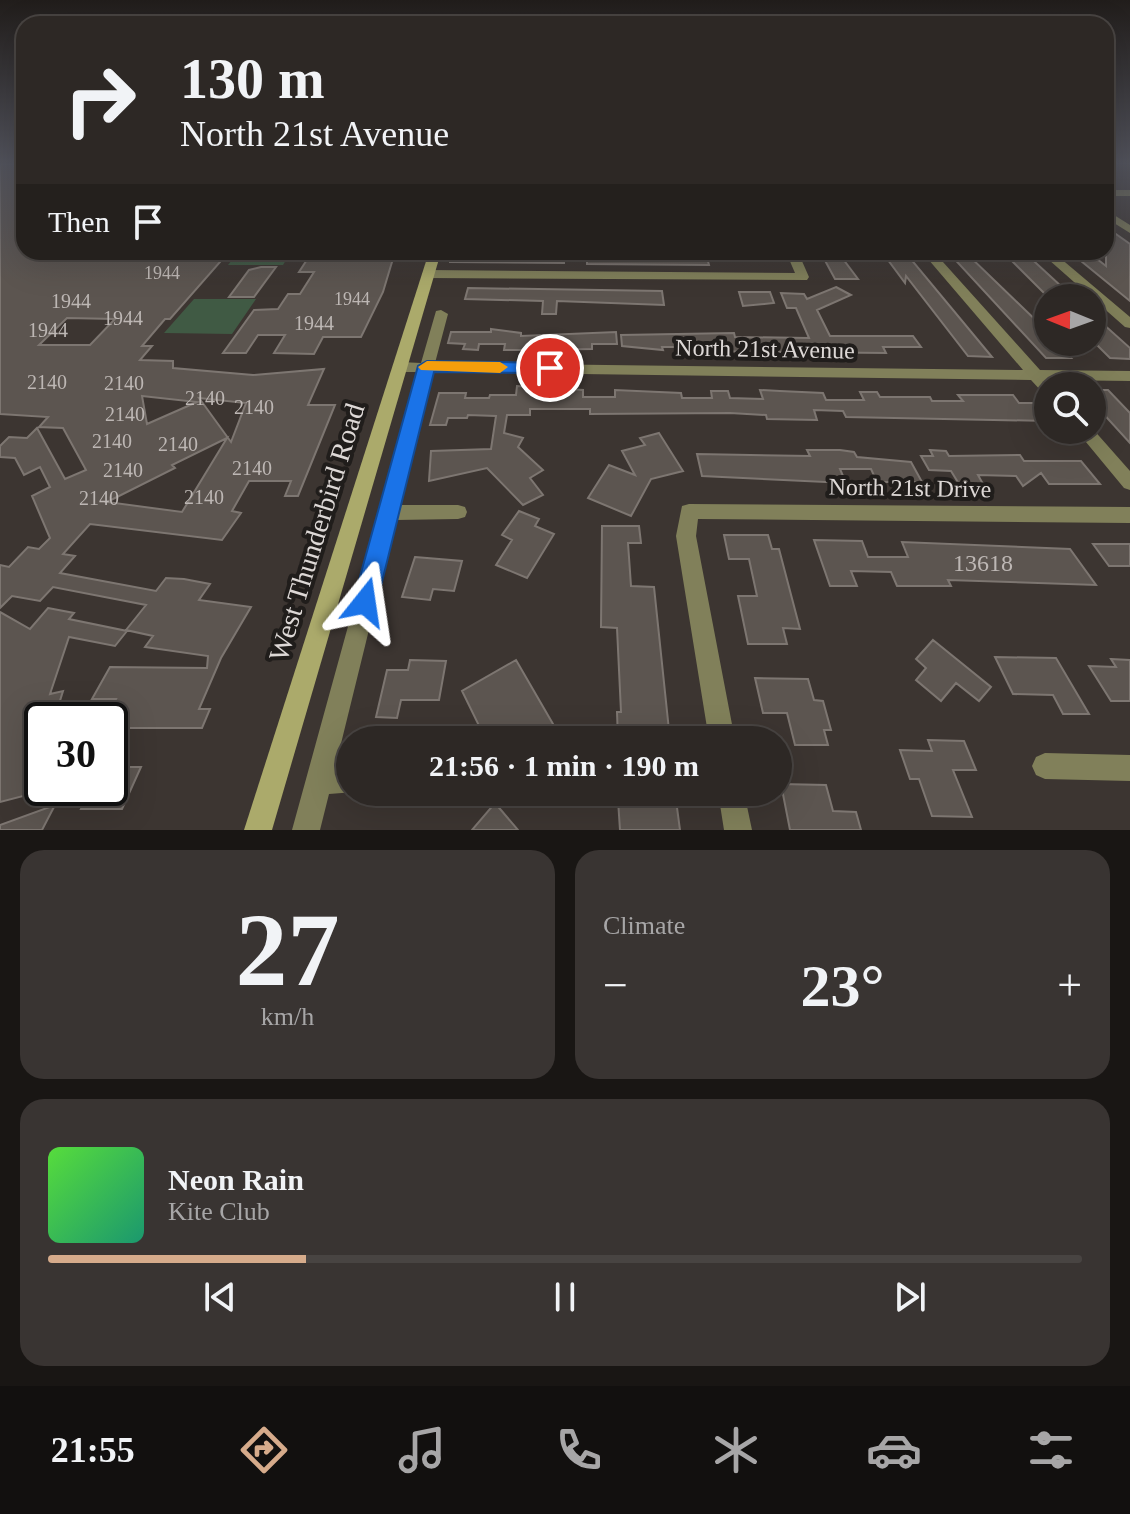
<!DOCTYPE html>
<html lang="en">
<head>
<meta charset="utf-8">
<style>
  :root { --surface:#2d2825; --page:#393432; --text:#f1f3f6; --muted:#a7a6a7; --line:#484442; --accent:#d6ab8b }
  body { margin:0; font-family:Georgia,serif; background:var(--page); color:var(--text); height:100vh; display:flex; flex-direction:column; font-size:30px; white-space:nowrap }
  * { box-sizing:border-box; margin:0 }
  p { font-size:26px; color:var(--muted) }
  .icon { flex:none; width:44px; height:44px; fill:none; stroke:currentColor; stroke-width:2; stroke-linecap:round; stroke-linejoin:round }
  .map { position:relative; height:830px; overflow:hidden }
  .side { display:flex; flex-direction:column; gap:20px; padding:20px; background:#191614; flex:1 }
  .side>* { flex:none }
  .banner { position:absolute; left:16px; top:16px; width:1098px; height:244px; border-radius:24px; box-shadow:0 8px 32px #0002,0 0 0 2px var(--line); background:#2d2825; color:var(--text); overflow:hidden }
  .needle { width:52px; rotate:271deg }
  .buttons { position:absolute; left:1034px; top:284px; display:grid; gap:16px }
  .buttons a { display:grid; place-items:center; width:72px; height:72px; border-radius:50%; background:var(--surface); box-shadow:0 8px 32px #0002,0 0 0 2px var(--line); font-size:40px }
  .speed { position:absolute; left:24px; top:702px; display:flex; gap:16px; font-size:40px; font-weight:700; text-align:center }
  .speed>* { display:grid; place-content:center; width:104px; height:104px; border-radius:50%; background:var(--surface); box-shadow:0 8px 32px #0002,0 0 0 2px var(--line); line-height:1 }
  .speed .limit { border:4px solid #111; border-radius:12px; background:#fff; color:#111 }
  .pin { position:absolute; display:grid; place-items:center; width:68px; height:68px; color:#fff; margin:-34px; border:4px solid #fff; border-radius:50%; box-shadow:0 2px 8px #0007 }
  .me { position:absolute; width:88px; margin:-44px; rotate:15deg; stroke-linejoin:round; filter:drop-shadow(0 0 6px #0008) }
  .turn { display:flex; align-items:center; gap:28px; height:168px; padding:0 32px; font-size:36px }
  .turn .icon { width:104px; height:104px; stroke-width:2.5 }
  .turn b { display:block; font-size:56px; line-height:68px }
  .then { display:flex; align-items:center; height:76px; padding:0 32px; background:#0003; gap:16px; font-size:30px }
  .big { font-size:60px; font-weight:700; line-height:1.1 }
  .side .widget { flex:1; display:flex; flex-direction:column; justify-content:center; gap:12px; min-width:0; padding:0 28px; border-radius:24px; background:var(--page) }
  .side .dial { align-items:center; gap:0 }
  .dial b { font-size:104px; line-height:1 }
  .song { display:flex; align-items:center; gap:24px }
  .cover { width:96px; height:96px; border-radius:12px; background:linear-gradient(135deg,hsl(110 70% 55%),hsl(160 70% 35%)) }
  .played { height:8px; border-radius:4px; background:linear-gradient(90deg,var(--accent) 25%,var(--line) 25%) }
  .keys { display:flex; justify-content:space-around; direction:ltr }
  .heat { display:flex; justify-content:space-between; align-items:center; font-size:44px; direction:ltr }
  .side .tiles { flex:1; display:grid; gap:20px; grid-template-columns:1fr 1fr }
  .widget:last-child { grid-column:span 2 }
  .trip { position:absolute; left:336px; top:726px; width:456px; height:80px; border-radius:40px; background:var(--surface); box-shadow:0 8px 32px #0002,0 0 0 2px var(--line); font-weight:700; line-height:80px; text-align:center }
  .tabs { display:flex; height:128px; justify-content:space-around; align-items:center; background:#12100f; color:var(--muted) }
  .tabs .icon { width:56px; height:56px }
  .tabs .active { color:var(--accent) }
  .tabs b { font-size:36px; color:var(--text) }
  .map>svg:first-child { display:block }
  .green { fill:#405a44 }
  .building { fill:#5c5550; stroke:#7d7671; stroke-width:2; fill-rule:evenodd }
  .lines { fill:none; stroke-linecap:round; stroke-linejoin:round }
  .street { fill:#81805a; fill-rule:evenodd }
  .secondary { fill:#abaa6b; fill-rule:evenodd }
  .route { fill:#1a73e8; stroke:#114b97; stroke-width:2 }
  .slow { fill:#f59e0b }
  .labels { text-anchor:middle; stroke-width:8; stroke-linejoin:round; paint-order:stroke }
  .far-number-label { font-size:18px; fill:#bdb7b4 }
  .number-label { font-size:20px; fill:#bdb7b4 }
  .street-label { font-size:24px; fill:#ddd8d6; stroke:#201d1b }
  .near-number-label { font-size:24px; fill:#bdb7b4 }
  .near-street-label { font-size:28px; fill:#ddd8d6; stroke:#201d1b }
</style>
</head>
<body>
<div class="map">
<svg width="1130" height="830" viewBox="0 0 1130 830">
  <rect width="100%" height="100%" fill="#3c3531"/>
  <path class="green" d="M 238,252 L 291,252 L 283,265 L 228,265 Z
    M 194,299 L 256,299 L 232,334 L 164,333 Z"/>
  <path class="building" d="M 0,164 L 24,164 L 24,253 L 227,254 L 170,319 L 165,319 L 142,346 L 152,346 L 140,360 L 173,361 L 173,368 L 253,375 L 324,369 L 308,405 L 335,405 L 298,496 L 285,496 L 291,481 L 249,481 L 232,511 L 241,513 L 222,540 L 90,524 L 63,554 L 75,556 L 60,573 L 156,591 L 166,578 L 184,579 L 210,584 L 199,600 L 251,607 L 221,658 L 199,709 L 210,709 L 202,728 L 110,728 L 110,720 L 105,720 L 116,699 L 92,699 L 110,667 L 207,668 L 208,656 L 145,647 L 153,636 L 126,630 L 146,605 L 53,587 L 40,601 L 12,596 L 0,608 L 0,565 L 9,567 L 28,547 L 39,549 L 50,538 L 32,496 L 50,487 L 40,467 L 24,475 L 15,458 L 0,457 L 0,446 L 9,437 L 27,438 L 37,428 L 65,479 L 86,470 L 63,428 L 39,427 L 48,417 L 0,414 ZM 67,318 L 115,319 L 90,345 L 39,345 ZM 142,396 L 197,402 L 147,424 ZM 199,398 L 246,403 L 231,442 L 202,402 ZM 227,438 L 182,512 L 107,502 L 175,468 L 172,465 Z
    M 1106,227 L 1130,244 L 1130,301 L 1070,252 L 1088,252 L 1106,266 Z
    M 312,252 L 395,252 L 383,292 L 361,337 L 323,337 L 314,354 L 274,353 L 285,335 L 258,335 L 246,353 L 223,353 L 254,310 L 278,309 L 288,294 L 300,294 L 314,272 L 299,272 Z
    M 450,252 L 564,252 L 564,263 L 450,262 Z
    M 587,252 L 706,254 L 709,265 L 587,264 Z
    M 882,252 L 905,252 L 992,357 L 968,356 L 906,276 L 905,283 Z
    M 948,252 L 965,252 L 1048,332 L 1048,342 L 1056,342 L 1071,358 L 1046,358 Z
    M 1003,252 L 1024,252 L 1074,298 L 1049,298 Z
    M 822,255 L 840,255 L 858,279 L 835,279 Z
    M 261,267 L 276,267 L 254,297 L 229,297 L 249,270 Z
    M 836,287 L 851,295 L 817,310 L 830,336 L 913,336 L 921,347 L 883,347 L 886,353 L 686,351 L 685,347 L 662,347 L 663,350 L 622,346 L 621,335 L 734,333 L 735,337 L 809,338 L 796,308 L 787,308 L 781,293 L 804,294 L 807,299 Z
    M 468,288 L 662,291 L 664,305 L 557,301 L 556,314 L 542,314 L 543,301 L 465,299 Z
    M 739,292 L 770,292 L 774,303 L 743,306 Z
    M 1092,314 L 1130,348 L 1130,359 L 1110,358 L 1092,340 Z
    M 491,329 L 521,333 L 521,336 L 616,332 L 617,344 L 592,344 L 592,349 L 519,350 L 504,350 L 505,344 L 479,344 L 478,350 L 463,349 L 465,344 L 448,343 L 451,332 L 491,332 Z
    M 517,386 L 583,390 L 583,397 L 615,397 L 615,390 L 681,393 L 682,398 L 712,398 L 711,391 L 728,391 L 730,398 L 763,399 L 760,390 L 780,391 L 823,393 L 826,400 L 864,400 L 860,392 L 877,392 L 880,397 L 930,397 L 932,401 L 963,401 L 958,395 L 1013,395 L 1019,403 L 1039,403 L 1048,414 L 1048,421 L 846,417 L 843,411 L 814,410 L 817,420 L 767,419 L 766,415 L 730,413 L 590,414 L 590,409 L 530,409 L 530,415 L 507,415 L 504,433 L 523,438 L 518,447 L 543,470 L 530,478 L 543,495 L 523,505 L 487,468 L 429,481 L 431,451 L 491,449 L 496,416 L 468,415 L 467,418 L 448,418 L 446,425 L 430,425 L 439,393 L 466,393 L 465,398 L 489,398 L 490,395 L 516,395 Z
    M 1092,390 L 1108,390 L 1130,413 L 1130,443 L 1099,409 L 1092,409 Z
    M 659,433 L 683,471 L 651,479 L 631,516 L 588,498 L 609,465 L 635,475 L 622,451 L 645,445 L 640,438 Z
    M 807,450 L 840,450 L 854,452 L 857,457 L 911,462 L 922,482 L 877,482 L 871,469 L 840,469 L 846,483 L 702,476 L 697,454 L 810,456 Z
    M 930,450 L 946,451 L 949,456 L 1020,455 L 1024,461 L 1081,461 L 1100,484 L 1049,484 L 1041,473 L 1023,486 L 1016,476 L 978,475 L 983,484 L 959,484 L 951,471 L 929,470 L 921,456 L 933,456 Z
    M 519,511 L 539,519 L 535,526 L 554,534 L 527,578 L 496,565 L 512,540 L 502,535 Z
    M 602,526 L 639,526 L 641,543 L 628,543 L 631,586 L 654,587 L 670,740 L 618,740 L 617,712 L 621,712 L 617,628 L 601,627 Z
    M 724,535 L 768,535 L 772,549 L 779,549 L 800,629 L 783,628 L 787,644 L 748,644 L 738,596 L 757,596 L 749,559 L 729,559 Z
    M 814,540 L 862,541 L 868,557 L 908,557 L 902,542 L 1070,549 L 1096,585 L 948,580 L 951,586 L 897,586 L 891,572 L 851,571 L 857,586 L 830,586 Z
    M 1093,544 L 1130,544 L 1130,566 L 1109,566 Z
    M 415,557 L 462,561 L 454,591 L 433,589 L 430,600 L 402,597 Z
    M 48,608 L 74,613 L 69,619 L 127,631 L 115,646 L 69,637 L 50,694 L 63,691 L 54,720 L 42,720 L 42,760 L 31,794 L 0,802 L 0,612 L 30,629 Z
    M 933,640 L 991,687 L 979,701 L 956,683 L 941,701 L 916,680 L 926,668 L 916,659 Z
    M 995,657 L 1056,658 L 1089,714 L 1063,714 L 1053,695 L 1013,694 Z
    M 1111,659 L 1130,660 L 1130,701 L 1111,701 L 1089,666 L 1116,667 Z
    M 410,660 L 446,661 L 439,700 L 401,700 L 397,718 L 376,717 L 387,670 L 408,670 Z
    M 516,660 L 553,724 L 529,740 L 486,740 L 462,691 Z
    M 755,678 L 808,679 L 814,700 L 823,701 L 831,730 L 824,730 L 828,745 L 795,745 L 787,713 L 763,713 Z
    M 928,740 L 964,741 L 976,770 L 953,770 L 972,817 L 932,816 L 919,779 L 910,779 L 900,750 L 932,751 Z
    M 110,767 L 141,767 L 122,809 L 81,809 L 92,788 L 110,788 Z
    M 781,784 L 826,785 L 833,811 L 856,812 L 861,830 L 790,830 Z
    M 618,800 L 676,800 L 680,830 L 620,830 Z
    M 495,803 L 518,830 L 472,830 Z
    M 55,805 L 42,830 L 0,830 L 0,825 Z"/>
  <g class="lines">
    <path class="street" d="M 1106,190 L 1130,190 L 1130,196 L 1106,196 Z
      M 1106,210 L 1130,225 L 1130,233 L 1106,218 Z
      M 786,252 L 798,252 L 809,277 L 807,280 L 428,278 L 422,274 L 428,270 L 795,273 Z
      M 922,252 L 934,252 L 1040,370 L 1130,371 L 1130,381 L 1048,380 L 1054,386 L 1048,386 L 1048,394 L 1043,393 L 1031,380 L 433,372 L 400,505 L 458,505 L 465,507 L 467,512 L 465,517 L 458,519 L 396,520 L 335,768 L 350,768 L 350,792 L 355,792 L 329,794 L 320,830 L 292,830 L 418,372 L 400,372 L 393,367 L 400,362 L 421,363 L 436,311 L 441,310 L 448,314 L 435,363 L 1023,370 Z
      M 1040,252 L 1053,252 L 1130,317 L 1130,328 L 1125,327 Z
      M 1092,428 L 1130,471 L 1130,490 L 1124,488 L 1076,430 Z
      M 689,504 L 1130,507 L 1130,523 L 698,519 L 696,536 L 735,740 L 709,740 L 676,536 L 682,506 Z
      M 1045,753 L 1130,755 L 1130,781 L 1045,779 L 1036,775 L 1032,766 L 1036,757 Z
      M 718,792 L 744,792 L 752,830 L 724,830 Z"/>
    <path class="secondary" d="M 429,252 L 441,252 L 272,830 L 244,830 Z"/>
  </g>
  <linearGradient id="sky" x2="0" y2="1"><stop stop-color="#211d1b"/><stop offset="0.58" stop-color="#50515a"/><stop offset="1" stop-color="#50515a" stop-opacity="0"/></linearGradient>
  <rect width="1130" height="281" fill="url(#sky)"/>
  <path class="route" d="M 427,361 L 550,363 L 558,368 L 550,373 L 434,372 L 377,602 L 374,610 L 365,613 L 357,610 L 353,602 L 418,366 Z"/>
  <path class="slow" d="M 427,361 L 500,362 L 508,367 L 500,373 L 421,370 L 418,367 Z"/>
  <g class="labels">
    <g class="far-number-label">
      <text x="162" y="279">1944</text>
      <text x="352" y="305">1944</text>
    </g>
    <g class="number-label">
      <text x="71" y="308">1944</text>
      <text x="123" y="325">1944</text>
      <text x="314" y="330">1944</text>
      <text x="48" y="337">1944</text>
      <text x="47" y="389">2140</text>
      <text x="124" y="390">2140</text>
      <text x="205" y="405">2140</text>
      <text x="254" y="414">2140</text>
      <text x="125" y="421">2140</text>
      <text x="112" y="448">2140</text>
      <text x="178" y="451">2140</text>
      <text x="252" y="475">2140</text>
      <text x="123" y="477">2140</text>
      <text x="204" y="504">2140</text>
      <text x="99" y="505">2140</text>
    </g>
    <g class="street-label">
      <text transform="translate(765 349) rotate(1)" y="8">North 21st Avenue</text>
      <text transform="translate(910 488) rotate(1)" y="8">North 21st Drive</text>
    </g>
    <g class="near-number-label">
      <text x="983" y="571">13618</text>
    </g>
    <g class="near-street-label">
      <text transform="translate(316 532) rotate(-73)" y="10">West Thunderbird Road</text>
    </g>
  </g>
</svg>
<div class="buttons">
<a><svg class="needle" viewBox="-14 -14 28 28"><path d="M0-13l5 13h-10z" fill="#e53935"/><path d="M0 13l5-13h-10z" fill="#a7a6a7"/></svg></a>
<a><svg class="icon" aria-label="search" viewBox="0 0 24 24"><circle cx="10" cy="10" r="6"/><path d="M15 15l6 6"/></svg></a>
</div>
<div class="speed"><div class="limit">30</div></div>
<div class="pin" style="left:550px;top:368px;background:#d93025"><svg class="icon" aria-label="arrive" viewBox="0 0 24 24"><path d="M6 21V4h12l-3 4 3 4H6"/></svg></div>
<svg class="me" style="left:365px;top:602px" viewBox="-20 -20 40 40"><path d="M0-17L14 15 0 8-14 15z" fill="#1a73e8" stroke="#fff" stroke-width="4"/></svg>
<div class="trip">21:56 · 1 min · 190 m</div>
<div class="banner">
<div class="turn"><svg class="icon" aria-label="right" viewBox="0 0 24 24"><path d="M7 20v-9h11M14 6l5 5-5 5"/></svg><div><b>130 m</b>North 21st Avenue</div></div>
<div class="then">Then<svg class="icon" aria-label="arrive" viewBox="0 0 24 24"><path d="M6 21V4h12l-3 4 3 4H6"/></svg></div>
</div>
</div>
<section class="side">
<div class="tiles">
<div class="widget dial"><b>27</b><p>km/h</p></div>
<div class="widget"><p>Climate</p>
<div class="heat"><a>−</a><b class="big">23°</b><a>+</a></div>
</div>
<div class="widget">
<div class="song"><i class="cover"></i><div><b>Neon Rain</b><p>Kite Club</p></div></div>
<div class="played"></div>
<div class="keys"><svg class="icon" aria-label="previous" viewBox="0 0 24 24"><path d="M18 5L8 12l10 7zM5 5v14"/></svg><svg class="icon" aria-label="pause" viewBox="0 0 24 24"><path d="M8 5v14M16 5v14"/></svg><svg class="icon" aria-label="next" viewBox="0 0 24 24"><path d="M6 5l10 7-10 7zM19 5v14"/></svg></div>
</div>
</div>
</section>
<nav class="tabs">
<b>21:55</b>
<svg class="icon active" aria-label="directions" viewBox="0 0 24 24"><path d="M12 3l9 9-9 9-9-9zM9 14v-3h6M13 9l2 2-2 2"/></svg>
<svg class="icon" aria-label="music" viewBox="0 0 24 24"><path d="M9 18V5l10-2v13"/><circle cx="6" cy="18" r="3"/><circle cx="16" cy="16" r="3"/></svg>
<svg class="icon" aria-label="phone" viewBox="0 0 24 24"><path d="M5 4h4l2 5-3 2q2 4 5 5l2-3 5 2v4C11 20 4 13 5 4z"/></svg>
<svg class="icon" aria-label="climate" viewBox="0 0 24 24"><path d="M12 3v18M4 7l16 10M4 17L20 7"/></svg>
<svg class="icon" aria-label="car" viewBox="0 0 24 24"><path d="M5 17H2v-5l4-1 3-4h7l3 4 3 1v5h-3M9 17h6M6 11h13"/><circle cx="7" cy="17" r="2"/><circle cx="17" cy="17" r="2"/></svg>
<svg class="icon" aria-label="filters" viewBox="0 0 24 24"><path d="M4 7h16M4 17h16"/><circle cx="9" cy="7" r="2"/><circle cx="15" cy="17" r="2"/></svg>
</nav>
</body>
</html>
